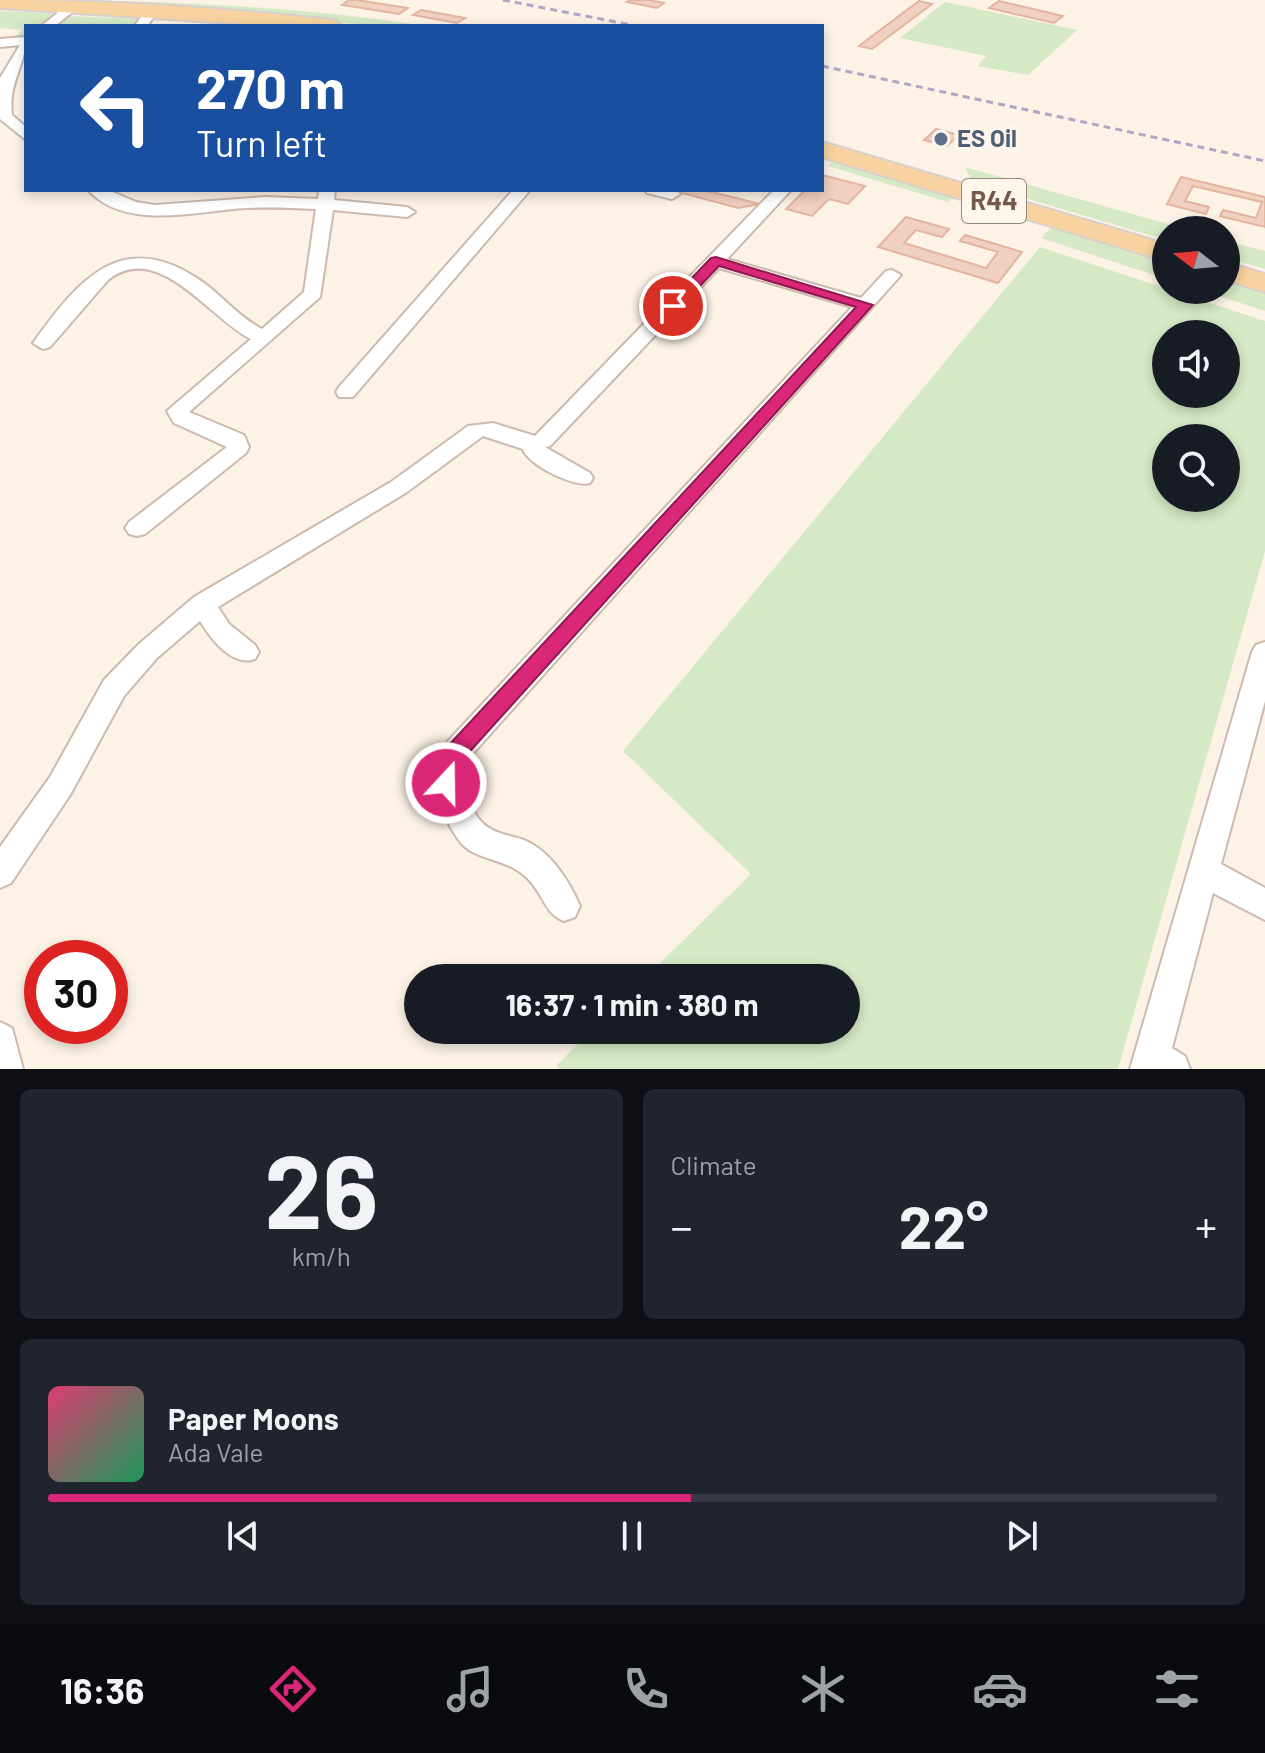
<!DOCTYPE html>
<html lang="en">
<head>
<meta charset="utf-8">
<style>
  :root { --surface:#171b24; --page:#20242c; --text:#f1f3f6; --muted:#9ea1a6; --line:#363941; --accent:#db2777 }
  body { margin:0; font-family:Barlow,sans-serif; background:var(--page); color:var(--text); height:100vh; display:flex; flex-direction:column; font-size:30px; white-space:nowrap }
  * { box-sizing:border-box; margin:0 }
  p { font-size:26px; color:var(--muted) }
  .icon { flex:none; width:44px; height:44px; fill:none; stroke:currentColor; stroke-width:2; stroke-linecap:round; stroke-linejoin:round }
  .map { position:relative; height:1069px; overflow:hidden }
  .side { display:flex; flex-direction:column; gap:20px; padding:20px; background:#0d0f14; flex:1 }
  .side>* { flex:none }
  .guide { position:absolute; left:24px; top:24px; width:800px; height:168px; border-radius:0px; box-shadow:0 4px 12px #0003; background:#1a4fa0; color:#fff; overflow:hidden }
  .needle { width:52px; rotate:286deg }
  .buttons { position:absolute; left:1152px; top:216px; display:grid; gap:16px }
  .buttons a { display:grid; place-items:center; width:88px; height:88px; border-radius:50%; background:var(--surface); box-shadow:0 4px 12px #0003; font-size:40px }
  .speed { position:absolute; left:24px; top:940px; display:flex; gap:16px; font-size:40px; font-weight:700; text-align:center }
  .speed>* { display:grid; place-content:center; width:104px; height:104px; border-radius:50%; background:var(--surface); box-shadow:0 4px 12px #0003; line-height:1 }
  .speed .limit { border:12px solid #d22; background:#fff; color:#111 }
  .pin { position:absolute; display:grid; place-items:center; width:68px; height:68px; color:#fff; margin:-34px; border:4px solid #fff; border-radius:50%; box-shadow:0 2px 8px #0007 }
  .me { position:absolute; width:88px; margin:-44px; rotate:21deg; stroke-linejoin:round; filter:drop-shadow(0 0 6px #0008) }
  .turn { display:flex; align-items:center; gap:28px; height:168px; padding:0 40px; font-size:36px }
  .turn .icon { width:104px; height:104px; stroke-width:2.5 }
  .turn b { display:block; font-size:56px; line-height:68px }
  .big { font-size:60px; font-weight:700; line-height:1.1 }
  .side .card { flex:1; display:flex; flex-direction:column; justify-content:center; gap:12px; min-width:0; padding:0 28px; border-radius:12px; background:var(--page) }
  .side .dial { align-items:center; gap:0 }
  .dial b { font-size:104px; line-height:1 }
  .song { display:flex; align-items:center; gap:24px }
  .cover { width:96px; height:96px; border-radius:12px; background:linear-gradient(135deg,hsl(340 70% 55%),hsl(150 70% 35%)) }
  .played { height:8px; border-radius:4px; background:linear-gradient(90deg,var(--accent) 55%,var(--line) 55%) }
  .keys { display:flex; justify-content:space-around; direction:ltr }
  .heat { display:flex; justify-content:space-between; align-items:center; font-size:44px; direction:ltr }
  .side .tiles { flex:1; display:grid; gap:20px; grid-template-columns:1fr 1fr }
  .card:last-child { grid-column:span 2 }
  .trip { position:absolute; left:404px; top:964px; width:456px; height:80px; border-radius:40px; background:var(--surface); box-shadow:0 4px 12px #0003; font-weight:700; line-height:80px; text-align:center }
  .tabs { display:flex; height:128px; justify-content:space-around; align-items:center; background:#090b0e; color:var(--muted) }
  .tabs .icon { width:56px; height:56px }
  .tabs .selected { color:var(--accent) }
  .tabs b { font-size:36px; color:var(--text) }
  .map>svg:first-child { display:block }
  .green { fill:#d5e9c5; fill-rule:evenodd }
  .building { fill:#f0d0be; stroke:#e2b59f; stroke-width:2 }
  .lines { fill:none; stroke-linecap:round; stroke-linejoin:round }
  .street-casing { stroke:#cdb9ad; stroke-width:4 }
  .primary-casing { stroke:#d8d0cd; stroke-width:4 }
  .street { fill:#fff; fill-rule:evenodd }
  .primary { fill:#f8d3a1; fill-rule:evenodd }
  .rail { stroke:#b4a5c5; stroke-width:3; stroke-dasharray:7 5; stroke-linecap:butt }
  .route { fill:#db2777; stroke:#8e194d; stroke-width:2 }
  .service-dot { fill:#5c6f8a; stroke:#fef6ec; stroke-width:3 }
  .labels { text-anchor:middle; stroke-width:8; stroke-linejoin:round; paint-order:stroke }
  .far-service-label { font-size:24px; font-weight:bold; fill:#4e5e75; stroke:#fef6ec; text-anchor:start }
  .shield { fill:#fef6ec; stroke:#9d877b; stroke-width:2 }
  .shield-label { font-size:26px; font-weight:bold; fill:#74584b }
</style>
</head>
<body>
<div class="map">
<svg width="1265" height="1069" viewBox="0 0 1265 1069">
  <rect width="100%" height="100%" fill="#fcf2e6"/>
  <path class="green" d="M 11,0 C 150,0 287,5 425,26 L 372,26 L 262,14 Z
    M 945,2 L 1077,30 L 1028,75 L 978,66 L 986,56 L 900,38 Z
    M 0,11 L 49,13 L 54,14 L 43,26 L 26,26 L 26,38 L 12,39 L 23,30 L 0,28 Z
    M 67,16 L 136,19 L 131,26 L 57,26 Z
    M 838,157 L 959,193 L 948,202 L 828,166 Z
    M 965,167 L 1189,230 L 1166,230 L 1166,240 L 972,182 Z
    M 1055,224 L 1166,259 L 1166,279 L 1041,238 Z
    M 1226,241 L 1265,251 L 1265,269 L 1226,258 Z
    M 1040,247 L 1265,321 L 1265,551 L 1118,1069 L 559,1069 L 557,1065 L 592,1030 L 846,1030 L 846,978 L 645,978 L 751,874 L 623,751 ZM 1166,334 L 1226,334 L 1226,394 L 1166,394 ZM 1166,438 L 1226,438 L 1226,498 L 1166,498 Z
    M 1226,278 L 1265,290 L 1265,311 L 1201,290 L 1226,290 Z"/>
  <path class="building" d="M 349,0 L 357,0 L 408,8 L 399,14 L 342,5 Z
    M 630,0 L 650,0 L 664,3 L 657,8 L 627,2 Z
    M 919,1 L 932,4 L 872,49 L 859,46 Z
    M 999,1 L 1063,16 L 1054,23 L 989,8 Z
    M 421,10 L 465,18 L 457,23 L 413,15 Z
    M 936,129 L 959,135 L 947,146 L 924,140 Z
    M 822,175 L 865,186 L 848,204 L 829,199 L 812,216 L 786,209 L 805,190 L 822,190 Z
    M 1181,177 L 1265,197 L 1265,227 L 1220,216 L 1223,210 L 1256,218 L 1262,202 L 1193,186 L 1185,201 L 1209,207 L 1206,214 L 1167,204 Z
    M 671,190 L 704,190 L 760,204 L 738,208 Z
    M 906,217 L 949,229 L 942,237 L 916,230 L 904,243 L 986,268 L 998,252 L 960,241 L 965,235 L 1022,252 L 998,283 L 878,247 Z"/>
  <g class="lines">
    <g class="street-casing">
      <path id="street" d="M 65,7 L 75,10 L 55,26 L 41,26 Z
        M 146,11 L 156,14 L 147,26 L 134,26 Z
        M 26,37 C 26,66 8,82 12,115 L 26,127 L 26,140 L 0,119 L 0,78 L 20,45 L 0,47 L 0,39 Z
        M 88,190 L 108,190 L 136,202 L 155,205 L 265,197 L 318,199 L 319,190 L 335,190 L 334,200 L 407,207 L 415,212 L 407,217 L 333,210 L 320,297 L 189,412 L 244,435 L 249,447 L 246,453 L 145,534 L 137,536 L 129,534 L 125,528 L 129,522 L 227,447 L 174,423 L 167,411 L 251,339 C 211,320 158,239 108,280 L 50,347 L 43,349 L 33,343 C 79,279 123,225 204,283 C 224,298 239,317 262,329 L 304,292 L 316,209 C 293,208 271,207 248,208 C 200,210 126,232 88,190 Z
        M 513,190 L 530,190 L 353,397 L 339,397 L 336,392 L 339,387 Z
        M 645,190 L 676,190 L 680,194 L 672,199 L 647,193 Z
        M 774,190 L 791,190 L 727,259 L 861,298 L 886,271 L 892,270 L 901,275 L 460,768 C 461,786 472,818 489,828 C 501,836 518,836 530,843 C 553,855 570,883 580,906 L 575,917 L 564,921 C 545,914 543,894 529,880 C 512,861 489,862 469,850 C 449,837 425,776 435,755 L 852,307 L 719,268 L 550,446 L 545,447 L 590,473 L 593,478 L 590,483 C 574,488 527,464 523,449 L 483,436 L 407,492 L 218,607 L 229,624 L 255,645 L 259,652 L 255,659 C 232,667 211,639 200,621 L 157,658 L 124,696 L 70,795 L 11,883 L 0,888 L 0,847 L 50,777 L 104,680 L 139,644 L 194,597 L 391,482 L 468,426 L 493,423 L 535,436 Z
        M 1265,642 L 1265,701 L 1221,864 L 1265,888 L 1265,920 L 1213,893 L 1172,1048 L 1185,1056 L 1190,1069 L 1130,1069 L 1252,652 L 1256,645 Z
        M 0,1022 L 12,1028 L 23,1069 L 0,1069 Z"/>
    </g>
    <g class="primary-casing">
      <path id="primary" d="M 0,0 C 111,0 222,8 333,20 L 343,26 L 277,26 L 0,8 Z
        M 822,142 L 1166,244 L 1166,261 L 822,157 Z
        M 1226,262 L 1265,274 L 1265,292 L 1226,280 Z"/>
    </g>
    <use href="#street" class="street"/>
    <use href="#primary" class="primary"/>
    <path class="rail" d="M 503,0 L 637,26
      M 822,66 L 1265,161"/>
  </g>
  <path class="route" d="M 716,257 L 873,305 L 463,759 L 457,767 L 457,783 L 454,789 L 446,792 L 438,789 L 434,764 L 448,746 L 856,307 L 719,266 L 678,309 L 668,309 L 668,303 L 711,258 Z"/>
  <circle class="service-dot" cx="941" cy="139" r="8"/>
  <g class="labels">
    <g class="far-service-label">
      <text x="957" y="147">ES Oil</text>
    </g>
    <rect class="shield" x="962" y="179" width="64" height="44" rx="6"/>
    <g class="shield-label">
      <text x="994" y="210">R44</text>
    </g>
  </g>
</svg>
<div class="buttons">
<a><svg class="needle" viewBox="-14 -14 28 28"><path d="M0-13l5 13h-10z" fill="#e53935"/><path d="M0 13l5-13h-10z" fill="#9ea1a6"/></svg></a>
<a><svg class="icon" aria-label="sound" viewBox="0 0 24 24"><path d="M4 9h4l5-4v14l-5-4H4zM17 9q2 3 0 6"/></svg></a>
<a><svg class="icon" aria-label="search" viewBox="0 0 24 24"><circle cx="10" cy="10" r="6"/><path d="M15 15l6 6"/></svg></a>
</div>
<div class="speed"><div class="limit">30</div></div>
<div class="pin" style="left:673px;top:306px;background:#d93025"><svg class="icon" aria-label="arrive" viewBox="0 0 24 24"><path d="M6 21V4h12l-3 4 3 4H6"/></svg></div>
<svg class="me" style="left:446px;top:783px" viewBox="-20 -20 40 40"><circle r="17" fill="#db2777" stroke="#fff" stroke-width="3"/><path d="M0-11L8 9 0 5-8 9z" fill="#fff"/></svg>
<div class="trip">16:37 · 1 min · 380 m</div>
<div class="guide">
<div class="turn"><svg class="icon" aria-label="left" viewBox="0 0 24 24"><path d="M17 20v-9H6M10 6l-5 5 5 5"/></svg><div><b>270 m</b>Turn left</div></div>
</div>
</div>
<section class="side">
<div class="tiles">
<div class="card dial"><b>26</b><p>km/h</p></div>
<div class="card"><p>Climate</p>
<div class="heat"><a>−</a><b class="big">22°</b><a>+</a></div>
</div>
<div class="card">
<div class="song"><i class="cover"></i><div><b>Paper Moons</b><p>Ada Vale</p></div></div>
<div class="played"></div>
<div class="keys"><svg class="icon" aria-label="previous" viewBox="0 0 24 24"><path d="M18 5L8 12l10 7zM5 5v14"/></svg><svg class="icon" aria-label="pause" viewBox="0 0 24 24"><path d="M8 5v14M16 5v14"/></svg><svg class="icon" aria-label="next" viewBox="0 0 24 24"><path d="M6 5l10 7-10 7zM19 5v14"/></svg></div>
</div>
</div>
</section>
<nav class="tabs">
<b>16:36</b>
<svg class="icon selected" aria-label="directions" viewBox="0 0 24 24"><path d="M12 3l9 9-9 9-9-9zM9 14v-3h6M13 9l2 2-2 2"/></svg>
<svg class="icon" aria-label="music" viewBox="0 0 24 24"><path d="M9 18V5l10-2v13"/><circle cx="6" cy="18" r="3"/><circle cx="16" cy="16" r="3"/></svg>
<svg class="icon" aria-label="phone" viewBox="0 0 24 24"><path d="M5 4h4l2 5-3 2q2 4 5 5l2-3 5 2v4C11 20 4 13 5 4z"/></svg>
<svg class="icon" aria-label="climate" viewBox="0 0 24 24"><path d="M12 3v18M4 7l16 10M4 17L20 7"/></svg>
<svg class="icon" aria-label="car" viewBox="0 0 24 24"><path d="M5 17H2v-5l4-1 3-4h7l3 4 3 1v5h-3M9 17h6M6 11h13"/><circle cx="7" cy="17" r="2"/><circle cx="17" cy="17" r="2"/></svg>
<svg class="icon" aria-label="filters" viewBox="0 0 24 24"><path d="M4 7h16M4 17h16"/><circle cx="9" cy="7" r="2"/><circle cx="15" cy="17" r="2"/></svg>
</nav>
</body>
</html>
